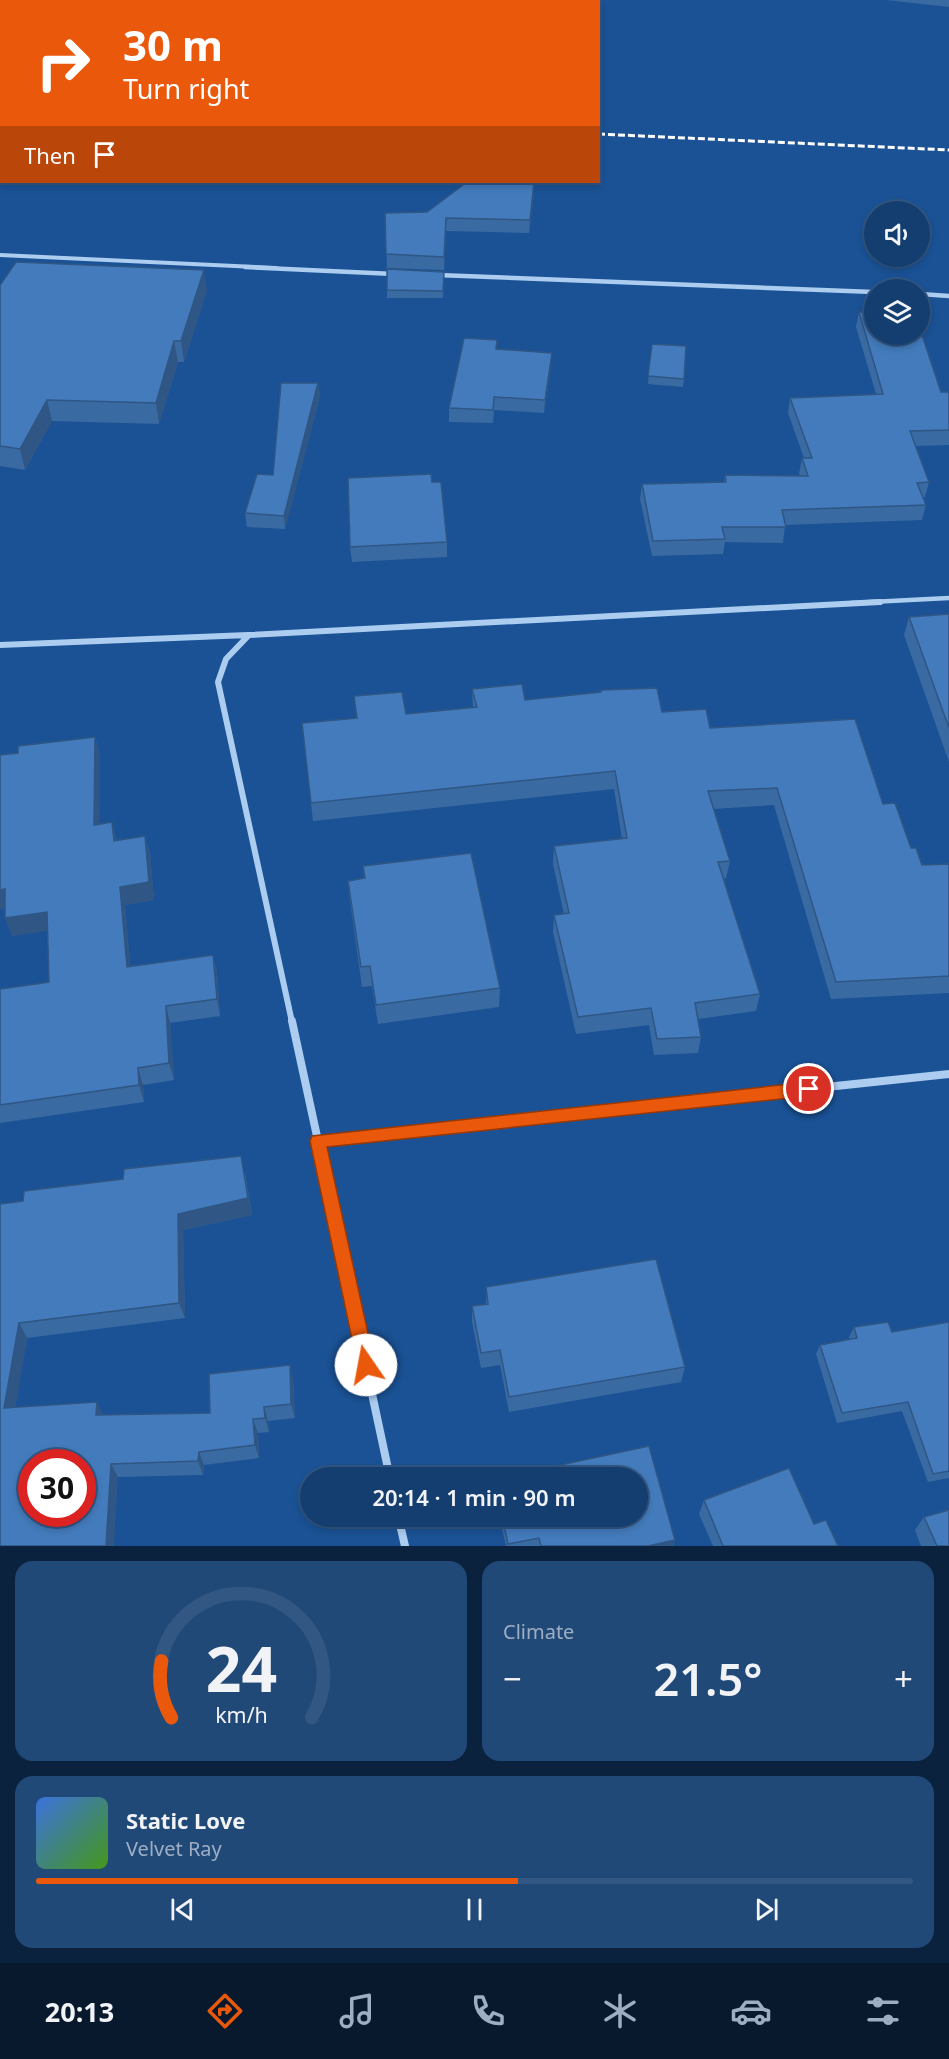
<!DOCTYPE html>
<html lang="en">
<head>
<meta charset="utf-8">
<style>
  :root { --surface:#143e70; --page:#214978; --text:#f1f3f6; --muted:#9daec3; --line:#335783; --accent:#ea580c }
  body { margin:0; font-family:"Noto Sans",sans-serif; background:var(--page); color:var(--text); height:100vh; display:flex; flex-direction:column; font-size:22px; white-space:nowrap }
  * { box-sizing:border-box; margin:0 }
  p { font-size:20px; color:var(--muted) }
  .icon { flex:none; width:33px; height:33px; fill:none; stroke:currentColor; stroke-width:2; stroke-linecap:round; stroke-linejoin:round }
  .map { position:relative; height:1546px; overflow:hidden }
  .side { display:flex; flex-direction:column; gap:15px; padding:15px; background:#0b223e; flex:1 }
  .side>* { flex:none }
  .guide { position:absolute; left:0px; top:0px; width:600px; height:183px; box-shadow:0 3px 9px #0003,0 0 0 2px var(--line); background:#ea580c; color:#fff; overflow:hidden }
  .tools { position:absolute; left:864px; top:201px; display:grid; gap:12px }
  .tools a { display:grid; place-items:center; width:66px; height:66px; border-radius:50%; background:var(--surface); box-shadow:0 3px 9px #0003,0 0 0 2px var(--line); font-size:30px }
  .speed { position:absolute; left:18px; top:1449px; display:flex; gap:12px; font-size:30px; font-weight:700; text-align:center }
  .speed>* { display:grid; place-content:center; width:78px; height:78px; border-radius:50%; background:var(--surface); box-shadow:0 3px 9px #0003,0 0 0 2px var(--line); line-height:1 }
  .speed .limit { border:9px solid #d22; background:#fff; color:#111 }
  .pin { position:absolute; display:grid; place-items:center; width:51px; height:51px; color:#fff; margin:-26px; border:3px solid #fff; border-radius:50%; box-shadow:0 2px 6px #0007 }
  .me { position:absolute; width:66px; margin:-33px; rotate:348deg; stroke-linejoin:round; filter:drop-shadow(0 0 4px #0008) }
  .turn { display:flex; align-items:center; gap:21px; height:126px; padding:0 24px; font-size:27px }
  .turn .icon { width:78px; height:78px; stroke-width:2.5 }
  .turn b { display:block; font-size:42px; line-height:51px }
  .then { display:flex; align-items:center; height:57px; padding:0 24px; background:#0003; gap:12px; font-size:22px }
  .big { font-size:45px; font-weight:600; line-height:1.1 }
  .side .widget { flex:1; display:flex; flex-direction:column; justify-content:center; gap:9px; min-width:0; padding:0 21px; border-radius:18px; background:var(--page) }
  .side .dial { align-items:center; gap:0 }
  .dial svg { height:156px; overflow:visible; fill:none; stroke:var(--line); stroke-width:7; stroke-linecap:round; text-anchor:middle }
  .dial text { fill:var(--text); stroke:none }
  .song { display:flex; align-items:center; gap:18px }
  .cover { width:72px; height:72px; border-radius:9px; background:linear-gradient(135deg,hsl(220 70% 55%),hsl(100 70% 35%)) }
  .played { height:6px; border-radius:3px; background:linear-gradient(90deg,var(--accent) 55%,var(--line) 55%) }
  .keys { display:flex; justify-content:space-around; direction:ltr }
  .heat { display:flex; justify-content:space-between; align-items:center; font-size:33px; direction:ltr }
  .side .tiles { flex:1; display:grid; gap:15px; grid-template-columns:1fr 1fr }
  .widget:last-child { grid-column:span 2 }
  .trip { position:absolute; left:300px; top:1467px; width:348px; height:60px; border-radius:30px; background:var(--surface); box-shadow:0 3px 9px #0003,0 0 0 2px var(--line); font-weight:600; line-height:60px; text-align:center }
  .dock { display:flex; height:96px; justify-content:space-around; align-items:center; background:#08192d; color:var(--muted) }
  .dock .icon { width:42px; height:42px }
  .dock .on { color:var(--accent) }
  .dock b { font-size:27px; color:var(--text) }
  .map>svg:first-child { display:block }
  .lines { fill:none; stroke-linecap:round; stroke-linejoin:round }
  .minor-far3 { stroke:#acccf0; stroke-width:4 }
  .minor-far2 { stroke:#acccf0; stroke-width:4.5 }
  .minor-far1 { stroke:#acccf0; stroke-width:6 }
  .minor { stroke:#acccf0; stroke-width:8 }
  .rail { stroke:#fff; stroke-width:3; stroke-dasharray:7 3; stroke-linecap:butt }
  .wall { fill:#3a6aa2 }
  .shaded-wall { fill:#2f5684 }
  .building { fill:#437bbc; stroke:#2f5684; stroke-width:1.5; fill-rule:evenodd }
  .route { fill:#ea580c; stroke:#983908; stroke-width:1.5 }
</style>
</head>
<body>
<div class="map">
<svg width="949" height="1546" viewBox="0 0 949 1546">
  <rect width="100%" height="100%" fill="#1a5295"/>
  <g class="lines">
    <path class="minor-far3" d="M 0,16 L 2,14
      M 0,255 L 276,268"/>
    <path class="minor-far2" d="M 245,267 L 394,274
      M 437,275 L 874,292
      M 920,294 L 949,296
      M 851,603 L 949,598"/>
    <path class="minor-far1" d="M 0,645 L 248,635
      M 292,1022 L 218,682 L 226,659 L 249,635 L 880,602"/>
    <path class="minor" d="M 292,1021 L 318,1141
      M 390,1478 L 318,1141 L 949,1074
      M 398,1516 L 405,1546"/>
    <path class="rail" d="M 598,134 L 949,150"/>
  </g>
  <path class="wall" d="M 153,0 L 548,0 L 550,2 L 155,2 Z
    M 886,0 L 949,0 L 949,7 Z
    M 2,59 L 2,76 L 0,69 L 0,62 Z
    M 534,195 L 529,233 L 446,231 L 444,270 L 387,268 L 385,213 L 427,212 Z
    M 387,269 L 444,272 L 443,298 L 387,298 Z
    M 0,285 L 207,290 L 184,362 L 178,362 L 159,424 L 52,421 L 25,470 L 0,466 Z
    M 859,312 L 941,392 L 949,392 L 949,445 L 915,446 L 929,482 L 925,497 L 923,497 L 926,505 L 922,520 L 785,525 L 783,543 L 725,542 L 723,554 L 652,556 L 640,499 L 642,484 L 724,482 L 725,475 L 800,476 L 799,474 L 802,458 L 804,458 L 788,413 L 790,398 L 876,394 L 856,327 Z
    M 497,340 L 497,349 L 551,366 L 544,413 L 494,410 L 493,423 L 449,422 L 449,408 Z
    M 652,344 L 684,379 L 683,387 L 648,384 Z
    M 318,383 L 320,396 L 285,529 L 247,527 L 245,513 L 273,475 Z
    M 447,542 L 447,557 L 352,562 L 350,547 Z
    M 949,614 L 949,762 L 904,635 L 909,617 Z
    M 472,689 L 525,700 L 662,712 L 710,728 L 883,804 L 922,865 L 949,864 L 949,993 L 831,999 L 774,805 L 713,809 L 730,861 L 726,878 L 723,879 L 760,994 L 756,1011 L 698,1019 L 701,1037 L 698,1053 L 654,1055 L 649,1025 L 576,1034 L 553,932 L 554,915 L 564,914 L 553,864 L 554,846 L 622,839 L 614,789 L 313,821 L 302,723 L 356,718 L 354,696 L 406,714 L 473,707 Z
    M 95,737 L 100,756 L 99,824 L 117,840 L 145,836 L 150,854 L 154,900 L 125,905 L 130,966 L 213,955 L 217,972 L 220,1016 L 170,1023 L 174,1080 L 143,1085 L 144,1102 L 0,1123 L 0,989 L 49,982 L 48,930 L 12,936 L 5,918 L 5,908 L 0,909 L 18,753 Z
    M 363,866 L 500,988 L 499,1007 L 378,1024 L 372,986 L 362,987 L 350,901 L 348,881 L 364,879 Z
    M 245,1173 L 252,1215 L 183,1230 L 185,1318 L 27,1338 L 15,1408 L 103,1415 L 210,1413 L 293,1379 L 295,1418 L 268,1421 L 269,1432 L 258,1433 L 259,1458 L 204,1465 L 203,1475 L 118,1477 L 0,1546 L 0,1204 Z
    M 486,1287 L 685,1367 L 681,1382 L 509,1412 L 500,1365 L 481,1368 L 472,1322 L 472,1306 L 486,1304 Z
    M 949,1322 L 949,1478 L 928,1482 L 902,1411 L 837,1423 L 816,1354 L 820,1345 L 850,1339 L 849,1337 L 854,1327 L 892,1332 Z
    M 704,1500 L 814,1524 L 838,1546 L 713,1546 L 699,1514 Z
    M 499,1516 L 638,1516 L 675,1540 L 673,1546 L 506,1546 Z
    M 924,1517 L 949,1546 L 921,1546 L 915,1530 Z"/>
  <path class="shaded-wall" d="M 534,182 L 534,195 L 529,233 L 530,220 Z
    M 446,218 L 446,231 L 444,270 L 444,257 Z
    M 204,270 L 207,290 L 184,362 L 181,341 Z
    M 174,341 L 178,362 L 159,424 L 156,403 Z
    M 552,353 L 551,366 L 544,413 L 545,400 Z
    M 318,383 L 320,396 L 285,529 L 284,516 Z
    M 47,400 L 52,421 L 25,470 L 20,449 Z
    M 95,737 L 100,756 L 99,844 L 94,825 Z
    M 112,822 L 117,841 L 114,841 Z
    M 145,836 L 150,854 L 154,900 L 125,905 L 132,984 L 127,967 L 120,887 Z
    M 5,889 L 11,907 L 0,909 L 0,890 Z
    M 47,912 L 53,930 L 12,936 L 5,918 Z
    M 213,955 L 217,972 L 220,1016 L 217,999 Z
    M 166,1006 L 170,1023 L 174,1080 L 169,1063 Z
    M 138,1068 L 143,1085 L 144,1102 L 139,1085 Z
    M 241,1156 L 252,1215 L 183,1230 L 185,1318 L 179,1303 L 178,1214 Z
    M 19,1323 L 27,1338 L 13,1422 L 4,1408 Z
    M 290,1365 L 293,1379 L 295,1418 L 291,1404 Z
    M 97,1402 L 104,1416 L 96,1415 Z
    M 264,1407 L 268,1421 L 269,1432 L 265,1418 Z
    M 253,1419 L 258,1433 L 259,1458 L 255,1445 Z
    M 199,1452 L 204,1465 L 203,1475 L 198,1461 Z
    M 111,1464 L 118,1477 L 114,1546 L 106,1546 Z
    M 675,1540 L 673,1546 L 648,1546 Z"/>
  <path class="building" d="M 171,0 L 548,0 L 550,2 L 173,2 Z
    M 467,182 L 534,182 L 530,220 L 446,218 L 444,257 L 386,254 L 385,213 L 427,212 Z
    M 16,262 L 204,270 L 181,341 L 174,341 L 156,403 L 47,400 L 20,449 L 0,446 L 0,285 Z
    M 387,269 L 444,272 L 443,291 L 387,290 Z
    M 859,312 L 874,312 L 874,334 L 920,334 L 920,329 L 941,392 L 949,392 L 949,430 L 910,431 L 929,482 L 917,483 L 926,505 L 782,510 L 786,527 L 722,527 L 725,539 L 653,541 L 642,484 L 726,482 L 725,475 L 808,476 L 802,458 L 812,458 L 790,398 L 883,394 Z
    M 464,338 L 497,340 L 496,349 L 552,353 L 545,400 L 494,397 L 493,410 L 449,408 Z
    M 652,344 L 686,346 L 684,379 L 648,376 Z
    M 281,383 L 318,383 L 284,516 L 245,513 L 257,474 L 273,475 Z
    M 431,474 L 432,482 L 441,482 L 447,542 L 350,547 L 348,478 Z
    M 949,614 L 949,728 L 909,617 Z
    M 522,684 L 525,700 L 601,692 L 601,690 L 657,688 L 662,712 L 706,709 L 710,728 L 855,719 L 883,804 L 895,803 L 911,848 L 916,848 L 922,865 L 949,864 L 949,976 L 836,982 L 777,788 L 708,791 L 730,861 L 718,862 L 760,994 L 695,1003 L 701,1037 L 657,1039 L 651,1008 L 578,1017 L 554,915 L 569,913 L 554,846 L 627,838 L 615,771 L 311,803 L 302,723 L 357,718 L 354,696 L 402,692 L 406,714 L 477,707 L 472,689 Z
    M 95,737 L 94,825 L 112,822 L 114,841 L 145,836 L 149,882 L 120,887 L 127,967 L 213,955 L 217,999 L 166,1006 L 169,1063 L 138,1068 L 139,1085 L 0,1105 L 0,989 L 49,982 L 47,912 L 5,918 L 5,889 L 0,890 L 0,755 L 18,753 L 18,746 Z
    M 471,853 L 500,988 L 376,1005 L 370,966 L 361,967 L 348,881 L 365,878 L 363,866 Z
    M 241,1156 L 248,1198 L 178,1214 L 179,1303 L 19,1323 L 4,1408 L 97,1402 L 96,1415 L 210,1413 L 209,1374 L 290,1365 L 291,1404 L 264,1407 L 265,1418 L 253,1419 L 255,1445 L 199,1452 L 198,1461 L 111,1464 L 106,1546 L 0,1546 L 0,1204 L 23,1201 L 24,1191 L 123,1179 L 124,1169 ZM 32,1462 L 82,1462 L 82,1514 L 32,1514 Z
    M 656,1259 L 685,1367 L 509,1397 L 500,1350 L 481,1353 L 472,1306 L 488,1304 L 486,1287 Z
    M 888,1322 L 892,1332 L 949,1322 L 949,1471 L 933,1474 L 908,1402 L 842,1413 L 820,1345 L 857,1338 L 854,1327 Z
    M 649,1446 L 675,1540 L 648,1546 L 541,1546 L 539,1538 L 508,1544 L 502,1516 L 638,1516 L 638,1478 L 500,1478 Z
    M 789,1468 L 814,1524 L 826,1520 L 838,1546 L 723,1546 L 704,1500 Z
    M 949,1510 L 949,1546 L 937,1546 L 924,1517 Z"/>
  <path class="route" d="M 809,1082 L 814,1084 L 817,1089 L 814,1094 L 809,1096 L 327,1147 L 375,1365 L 372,1372 L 366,1374 L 359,1372 L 310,1141 L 312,1136 Z"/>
</svg>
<div class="tools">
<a><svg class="icon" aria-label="sound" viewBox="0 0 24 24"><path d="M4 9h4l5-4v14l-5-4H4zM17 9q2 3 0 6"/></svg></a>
<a><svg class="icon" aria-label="layers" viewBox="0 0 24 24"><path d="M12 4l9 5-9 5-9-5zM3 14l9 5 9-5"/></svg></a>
</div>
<div class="speed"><div class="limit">30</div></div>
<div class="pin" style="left:809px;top:1089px;background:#d93025"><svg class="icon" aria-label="arrive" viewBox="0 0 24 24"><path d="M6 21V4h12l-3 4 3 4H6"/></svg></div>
<svg class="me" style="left:366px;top:1365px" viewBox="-20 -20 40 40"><circle r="19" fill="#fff"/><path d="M0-13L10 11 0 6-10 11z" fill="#ea580c"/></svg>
<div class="trip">20:14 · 1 min · 90 m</div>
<div class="guide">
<div class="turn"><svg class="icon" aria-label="right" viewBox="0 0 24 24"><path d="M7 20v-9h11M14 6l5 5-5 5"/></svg><div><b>30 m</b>Turn right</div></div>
<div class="then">Then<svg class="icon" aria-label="arrive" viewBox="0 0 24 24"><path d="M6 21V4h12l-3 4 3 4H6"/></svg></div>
</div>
</div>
<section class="side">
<div class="tiles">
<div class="widget dial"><svg viewBox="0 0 100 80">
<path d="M14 69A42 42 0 1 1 86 69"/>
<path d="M14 69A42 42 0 0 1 9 40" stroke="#ea580c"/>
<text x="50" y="56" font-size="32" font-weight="700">24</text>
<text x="50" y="72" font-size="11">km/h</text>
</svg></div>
<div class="widget"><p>Climate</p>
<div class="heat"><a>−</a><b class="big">21.5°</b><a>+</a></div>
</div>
<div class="widget">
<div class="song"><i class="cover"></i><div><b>Static Love</b><p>Velvet Ray</p></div></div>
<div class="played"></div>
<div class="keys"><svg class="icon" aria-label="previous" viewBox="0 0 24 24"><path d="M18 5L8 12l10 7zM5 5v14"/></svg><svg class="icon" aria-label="pause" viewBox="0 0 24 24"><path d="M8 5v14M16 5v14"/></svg><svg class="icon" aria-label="next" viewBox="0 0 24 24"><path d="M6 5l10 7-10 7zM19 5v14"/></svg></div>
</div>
</div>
</section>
<nav class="dock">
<b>20:13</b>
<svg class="icon on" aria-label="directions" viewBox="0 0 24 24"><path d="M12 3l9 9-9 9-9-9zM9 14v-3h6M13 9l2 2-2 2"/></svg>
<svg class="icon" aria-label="music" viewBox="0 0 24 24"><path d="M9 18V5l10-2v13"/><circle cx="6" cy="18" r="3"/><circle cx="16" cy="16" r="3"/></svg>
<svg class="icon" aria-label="phone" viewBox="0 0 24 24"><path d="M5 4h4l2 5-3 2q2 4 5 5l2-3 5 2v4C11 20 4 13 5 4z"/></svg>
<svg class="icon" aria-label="climate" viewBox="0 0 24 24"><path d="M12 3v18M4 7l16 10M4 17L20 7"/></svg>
<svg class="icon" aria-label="car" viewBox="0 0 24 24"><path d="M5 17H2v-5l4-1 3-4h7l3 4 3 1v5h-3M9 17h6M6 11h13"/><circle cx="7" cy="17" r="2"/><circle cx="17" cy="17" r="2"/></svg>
<svg class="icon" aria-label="filters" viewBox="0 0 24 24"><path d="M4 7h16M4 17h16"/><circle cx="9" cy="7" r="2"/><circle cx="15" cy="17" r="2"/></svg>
</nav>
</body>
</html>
